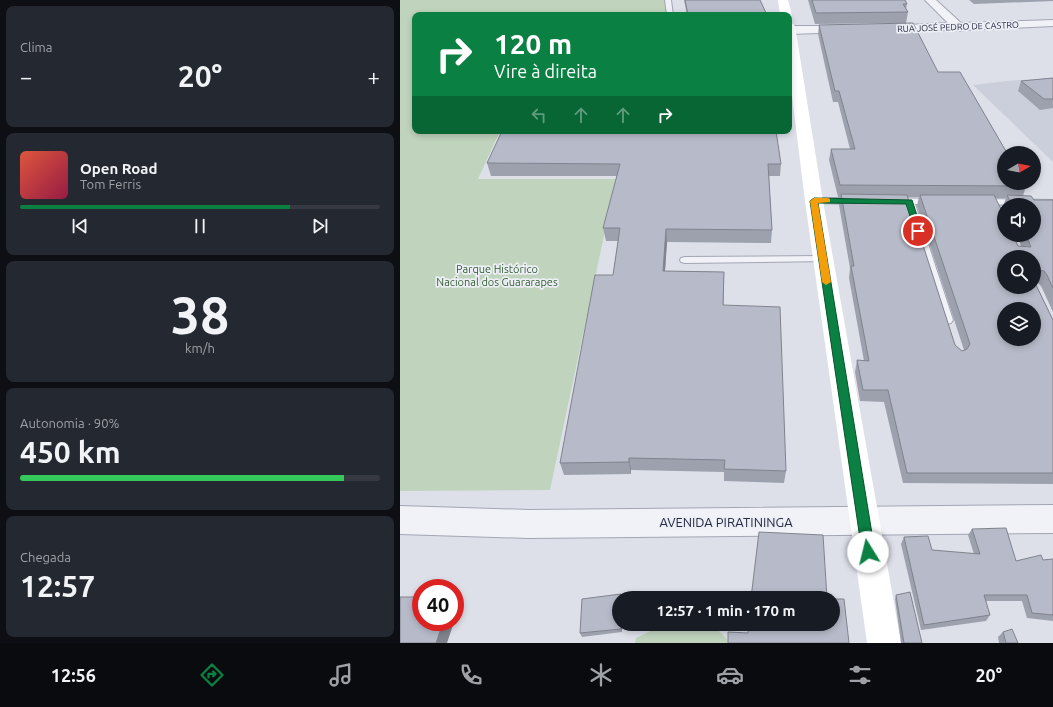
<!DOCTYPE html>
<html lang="pt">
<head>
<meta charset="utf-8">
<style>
  :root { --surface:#171b24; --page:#242831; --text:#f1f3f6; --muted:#9ea1a6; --line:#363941; --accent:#0b8043 }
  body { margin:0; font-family:Ubuntu,sans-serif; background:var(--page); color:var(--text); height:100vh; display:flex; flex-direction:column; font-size:15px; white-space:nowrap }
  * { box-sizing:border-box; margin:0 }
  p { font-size:13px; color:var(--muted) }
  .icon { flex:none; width:22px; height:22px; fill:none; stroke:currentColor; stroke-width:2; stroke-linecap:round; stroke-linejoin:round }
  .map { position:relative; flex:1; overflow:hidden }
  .drawer { display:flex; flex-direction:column; gap:6px; padding:6px; background:#0d0f14; width:400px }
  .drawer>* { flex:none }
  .hud { position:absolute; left:12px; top:12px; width:380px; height:122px; border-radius:8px; box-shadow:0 2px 6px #0003; background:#0b8043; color:#fff; overflow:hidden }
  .needle { width:26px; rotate:80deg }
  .buttons { position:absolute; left:597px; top:146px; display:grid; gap:8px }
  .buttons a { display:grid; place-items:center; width:44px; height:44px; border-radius:50%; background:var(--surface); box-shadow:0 2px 6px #0003; font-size:20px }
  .speed { position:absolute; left:12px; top:579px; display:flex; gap:8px; font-size:20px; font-weight:700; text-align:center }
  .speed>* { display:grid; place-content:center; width:52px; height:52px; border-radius:50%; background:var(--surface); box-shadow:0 2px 6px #0003; line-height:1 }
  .speed .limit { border:6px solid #d22; background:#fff; color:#111 }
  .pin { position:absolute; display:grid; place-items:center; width:34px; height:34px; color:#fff; margin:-17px; border:2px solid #fff; border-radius:50%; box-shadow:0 1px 4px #0007 }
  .me { position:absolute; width:44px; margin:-22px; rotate:351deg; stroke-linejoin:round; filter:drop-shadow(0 0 3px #0008) }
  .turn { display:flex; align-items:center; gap:14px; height:84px; padding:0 16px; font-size:18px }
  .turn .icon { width:52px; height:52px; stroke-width:2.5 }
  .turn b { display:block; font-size:28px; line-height:34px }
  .lanes { display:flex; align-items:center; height:38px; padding:0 16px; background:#0003; justify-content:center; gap:20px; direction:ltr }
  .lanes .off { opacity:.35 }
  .big { font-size:30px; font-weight:600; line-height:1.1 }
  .drawer .tile { flex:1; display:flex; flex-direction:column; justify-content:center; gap:6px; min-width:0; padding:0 14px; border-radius:8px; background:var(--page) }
  .drawer .dial { align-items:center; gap:0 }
  .dial b { font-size:52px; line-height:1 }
  .song { display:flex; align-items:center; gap:12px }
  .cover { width:48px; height:48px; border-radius:6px; background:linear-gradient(135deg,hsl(10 70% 55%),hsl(340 70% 35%)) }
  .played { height:4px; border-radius:2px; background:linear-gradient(90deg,var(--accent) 75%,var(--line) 75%) }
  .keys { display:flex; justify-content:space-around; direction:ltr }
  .heat { display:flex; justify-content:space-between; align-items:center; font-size:22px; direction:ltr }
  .charge { height:6px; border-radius:3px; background:linear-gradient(90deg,#34c759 90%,var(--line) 0) }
  .trip { position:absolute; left:212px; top:591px; width:228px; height:40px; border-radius:20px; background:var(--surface); box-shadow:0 2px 6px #0003; font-weight:600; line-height:40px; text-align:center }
  .tab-bar { display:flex; height:64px; justify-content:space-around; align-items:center; background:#090b0e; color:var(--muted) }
  .tab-bar .icon { width:28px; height:28px }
  .tab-bar .current { color:var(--accent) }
  .tab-bar b { font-size:18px; color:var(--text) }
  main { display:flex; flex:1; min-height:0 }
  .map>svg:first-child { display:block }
  .built { fill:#cbcfdb }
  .green { fill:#c0d4bd }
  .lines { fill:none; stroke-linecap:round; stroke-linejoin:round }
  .lane-casing { stroke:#a2a6b3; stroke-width:2 }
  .street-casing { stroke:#a2a6b3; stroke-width:2 }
  .lane { fill:#f0f2f7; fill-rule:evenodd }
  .street { fill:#f0f2f7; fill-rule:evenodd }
  .secondary { fill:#fff; fill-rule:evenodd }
  .wall { fill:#9da1ad; fill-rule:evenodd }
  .shaded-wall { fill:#80838d }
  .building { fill:#b7bbc9; stroke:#80838d; fill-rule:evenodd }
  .route { fill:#0b8043; stroke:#07532c }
  .slow { fill:#f59e0b }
  .labels { text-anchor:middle; stroke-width:3.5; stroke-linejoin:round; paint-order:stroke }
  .far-street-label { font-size:9px; fill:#252b41; stroke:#edeff6 }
  .park-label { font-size:11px; fill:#335e31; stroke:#edeff6 }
  .near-street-label { font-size:13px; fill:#252b41; stroke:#edeff6 }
</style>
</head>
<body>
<main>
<section class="drawer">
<div class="tile"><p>Clima</p>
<div class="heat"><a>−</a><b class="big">20°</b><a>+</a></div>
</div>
<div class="tile">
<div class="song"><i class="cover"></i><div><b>Open Road</b><p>Tom Ferris</p></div></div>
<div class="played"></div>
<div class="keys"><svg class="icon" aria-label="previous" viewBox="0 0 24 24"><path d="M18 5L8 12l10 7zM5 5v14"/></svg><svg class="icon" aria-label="pause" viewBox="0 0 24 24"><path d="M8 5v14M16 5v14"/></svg><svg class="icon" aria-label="next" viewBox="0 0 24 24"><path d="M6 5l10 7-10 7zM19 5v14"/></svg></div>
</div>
<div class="tile dial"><b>38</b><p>km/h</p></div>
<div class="tile"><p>Autonomia · 90%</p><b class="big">450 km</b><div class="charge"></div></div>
<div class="tile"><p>Chegada</p><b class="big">12:57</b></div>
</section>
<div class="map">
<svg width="653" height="643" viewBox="0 0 653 643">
  <rect width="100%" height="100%" fill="#dde0e9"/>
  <path class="built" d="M 653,78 L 653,162 L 573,85 L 606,81 Z"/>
  <path class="green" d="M 0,0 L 268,0 L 271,15 L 15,15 L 15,131 L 100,131 L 78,179 L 216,179 L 150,490 L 0,491 Z
    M 265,624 L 312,624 L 328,640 L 328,643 L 235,643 L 236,638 Z"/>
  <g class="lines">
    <g class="lane-casing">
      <path id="lane" d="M 265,0 L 271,0 L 273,15 L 267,15 Z
        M 414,198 L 456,198 L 461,201 L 456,204 L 411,203 L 409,201 L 411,199 Z
        M 492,198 L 534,199 L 539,202 L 534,205 L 515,204 L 553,320 L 551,323 L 547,324 L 543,323 L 541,320 L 505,204 L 489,203 L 487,201 L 489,199 Z
        M 582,199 L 653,200 L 653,206 L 579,204 L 577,202 L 579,200 Z
        M 423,256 L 427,257 L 428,259 L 427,261 L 285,263 L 281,262 L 280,260 L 281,258 L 285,257 Z"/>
    </g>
    <g class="street-casing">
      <path id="street" d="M 525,0 L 536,0 L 561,23 L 653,20 L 653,26 L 565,30 L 560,31 L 555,30 L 482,31 L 480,29 L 482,27 L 486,26 L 548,23 Z
        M 390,26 L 448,26 L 452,27 L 454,29 L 452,31 L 448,32 L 390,34 Z
        M 653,505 L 653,533 L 129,538 L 0,534 L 0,506 L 129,510 Z"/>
    </g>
    <use href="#lane" class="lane"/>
    <use href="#street" class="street"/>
    <path class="secondary" d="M 378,0 L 388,0 L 392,15 L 390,17 L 389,15 L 380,15 Z
      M 389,23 L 393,24 L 395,26 L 423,201 L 501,643 L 467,643 L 405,201 L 389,72 Z"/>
  </g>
  <path class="wall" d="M 284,0 L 360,0 L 367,15 L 287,15 Z
    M 408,0 L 505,0 L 507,4 L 506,9 L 508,12 L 506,23 L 415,24 Z
    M 569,0 L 653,0 L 653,1 L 574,4 Z
    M 419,25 L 538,72 L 626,186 L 623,196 L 634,200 L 653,200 L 653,312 L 641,286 L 638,283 L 635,282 L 653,320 L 653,484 L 503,483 L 484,402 L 460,401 L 455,372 L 457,360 L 464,361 L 449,278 L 450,268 L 439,205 L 441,197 L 438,197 L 429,160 L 431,149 L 450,149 L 438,102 L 433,102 L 418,34 ZM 507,197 L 519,197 L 517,206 L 564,350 L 562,351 L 555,345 ZM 595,198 L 606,198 L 603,207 L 604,208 L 604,205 L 634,205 L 634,235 L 617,235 L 621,246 L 618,246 L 604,235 ZM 634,257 L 634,287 L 604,287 Z
    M 653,78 L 653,108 L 640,110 L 618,91 L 621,81 Z
    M 87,163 L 381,164 L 380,176 L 369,176 L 372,230 L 371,243 L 267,242 L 265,271 L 324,272 L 323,305 L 386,471 L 384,483 L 324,481 L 324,472 L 231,470 L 231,474 L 164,475 L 160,463 L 213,275 L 218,241 L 206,241 L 203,228 L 217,176 L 91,176 Z
    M 572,529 L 616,561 L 643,560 L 653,559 L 653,621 L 627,618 L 622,601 L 586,601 L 590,615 L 586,621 L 521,630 L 501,544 L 504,537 L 532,550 L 574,554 L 568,535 Z
    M 496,595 L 522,643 L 501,643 L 495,599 Z
    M 219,624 L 222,624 L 222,632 L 182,637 L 180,633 Z
    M 603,632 L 618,643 L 599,643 L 598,637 Z"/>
  <path class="shaded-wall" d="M 266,229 L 267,242 L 264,284 L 263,271 Z
    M 324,272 L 324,285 L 323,318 L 323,305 Z
    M 229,458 L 231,470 L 231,474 L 229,462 Z
    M 55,603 L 59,607 L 55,619 Z
    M 43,622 L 54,622 L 47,643 L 36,643 Z
    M 221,624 L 222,624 L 222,632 L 221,629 Z"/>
  <path class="building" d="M 285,0 L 360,0 L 367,15 L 288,15 Z
    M 412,0 L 505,0 L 507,4 L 503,4 L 508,12 L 416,13 Z
    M 513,23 L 538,72 L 560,72 L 607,153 L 604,153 L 604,183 L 624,183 L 626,186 L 440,185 L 431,149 L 455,149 L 439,91 L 435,91 L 419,25 Z
    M 653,78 L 653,99 L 644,99 L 621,81 Z
    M 102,131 L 376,131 L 381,164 L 368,164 L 372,230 L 266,229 L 263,271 L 324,272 L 323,305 L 380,307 L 386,471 L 324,469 L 325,460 L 229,458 L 229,462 L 160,463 L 195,275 L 213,275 L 220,228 L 203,228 L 220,164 L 87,163 Z
    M 441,194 L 507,195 L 555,345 L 562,351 L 567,349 L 570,344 L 520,195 L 594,195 L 602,211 L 604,213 L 604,235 L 613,235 L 618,246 L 631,247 L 626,235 L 634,235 L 634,205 L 609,205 L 610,201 L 607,195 L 631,196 L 634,200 L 653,200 L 653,288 L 647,275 L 644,271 L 638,270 L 638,274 L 634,274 L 634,257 L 604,257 L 604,287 L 634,287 L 634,281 L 653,320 L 653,473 L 507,473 L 488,390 L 463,390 L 457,360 L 469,361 L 451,266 L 454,266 ZM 604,309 L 634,309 L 634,339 L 604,339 Z
    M 606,528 L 616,561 L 641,555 L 643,560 L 653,559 L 653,615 L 632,613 L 627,595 L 584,595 L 590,615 L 524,625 L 504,537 L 528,536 L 532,550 L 580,554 L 572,529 Z
    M 359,532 L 423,535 L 427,598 L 351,598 Z
    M 510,592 L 522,643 L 504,643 L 496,595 Z
    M 221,594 L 221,598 L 219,598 L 219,624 L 221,624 L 221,629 L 180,633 L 182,599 Z
    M 0,597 L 21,597 L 21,622 L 43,622 L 36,643 L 0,643 Z
    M 433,599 L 444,599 L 449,643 L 328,643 L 328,632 L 348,633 L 349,624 L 433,624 Z
    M 612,629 L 618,643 L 606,643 L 603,632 Z"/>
  <path class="route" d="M 414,198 L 512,200 L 522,231 L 518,233 L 515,231 L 506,204 L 418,203 L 475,552 L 473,556 L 468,558 L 464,556 L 462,552 L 410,201 Z"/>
  <path class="slow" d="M 428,198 L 430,199 L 430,202 L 418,203 L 431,282 L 426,285 L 422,282 L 410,201 L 414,198 Z"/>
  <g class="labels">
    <g class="far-street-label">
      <text transform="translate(558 27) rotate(-2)" y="3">RUA JOSÉ PEDRO DE CASTRO</text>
    </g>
    <g class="park-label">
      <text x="97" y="273">Parque Histórico<tspan x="97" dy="13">Nacional dos Guararapes</tspan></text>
    </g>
    <g class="near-street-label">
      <text x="326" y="527">AVENIDA PIRATININGA</text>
    </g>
  </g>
</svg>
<div class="buttons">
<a><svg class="needle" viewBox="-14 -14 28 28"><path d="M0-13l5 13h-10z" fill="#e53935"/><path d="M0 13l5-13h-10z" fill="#9ea1a6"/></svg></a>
<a><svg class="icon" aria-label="sound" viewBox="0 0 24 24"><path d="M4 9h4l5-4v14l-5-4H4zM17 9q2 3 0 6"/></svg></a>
<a><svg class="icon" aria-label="search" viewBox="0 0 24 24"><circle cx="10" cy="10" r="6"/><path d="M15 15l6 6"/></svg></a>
<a><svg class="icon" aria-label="layers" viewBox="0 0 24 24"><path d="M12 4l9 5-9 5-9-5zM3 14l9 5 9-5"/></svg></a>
</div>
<div class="speed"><div class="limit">40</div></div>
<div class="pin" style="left:518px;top:231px;background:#d93025"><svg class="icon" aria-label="arrive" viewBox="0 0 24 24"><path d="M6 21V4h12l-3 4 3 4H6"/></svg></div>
<svg class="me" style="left:468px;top:552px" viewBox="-20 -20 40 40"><circle r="19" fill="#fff"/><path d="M0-13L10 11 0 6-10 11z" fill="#0b8043"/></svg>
<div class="trip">12:57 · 1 min · 170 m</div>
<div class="hud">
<div class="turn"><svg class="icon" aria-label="right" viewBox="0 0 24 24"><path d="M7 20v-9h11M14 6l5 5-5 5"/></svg><div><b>120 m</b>Vire à direita</div></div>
<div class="lanes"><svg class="icon off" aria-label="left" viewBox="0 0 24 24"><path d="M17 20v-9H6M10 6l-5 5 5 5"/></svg><svg class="icon off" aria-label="ahead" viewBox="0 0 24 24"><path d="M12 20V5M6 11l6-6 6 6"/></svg><svg class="icon off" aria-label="ahead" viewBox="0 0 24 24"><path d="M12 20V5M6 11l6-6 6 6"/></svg><svg class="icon" aria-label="right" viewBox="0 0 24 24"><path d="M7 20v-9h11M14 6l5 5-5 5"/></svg></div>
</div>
</div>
</main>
<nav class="tab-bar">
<b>12:56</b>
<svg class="icon current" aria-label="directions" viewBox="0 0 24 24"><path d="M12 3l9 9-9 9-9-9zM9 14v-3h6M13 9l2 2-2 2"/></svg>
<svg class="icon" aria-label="music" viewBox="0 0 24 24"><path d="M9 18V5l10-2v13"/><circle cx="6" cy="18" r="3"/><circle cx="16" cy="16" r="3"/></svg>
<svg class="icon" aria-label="phone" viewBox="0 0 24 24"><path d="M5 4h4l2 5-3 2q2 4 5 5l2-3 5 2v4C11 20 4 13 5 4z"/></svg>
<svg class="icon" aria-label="climate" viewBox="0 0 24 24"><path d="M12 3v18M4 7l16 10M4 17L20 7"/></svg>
<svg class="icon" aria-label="car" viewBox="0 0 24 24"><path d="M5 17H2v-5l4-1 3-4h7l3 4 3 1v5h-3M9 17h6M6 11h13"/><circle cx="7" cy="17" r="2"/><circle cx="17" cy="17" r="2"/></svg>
<svg class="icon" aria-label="filters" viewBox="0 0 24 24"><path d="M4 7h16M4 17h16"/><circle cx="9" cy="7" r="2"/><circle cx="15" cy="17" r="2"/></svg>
<b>20°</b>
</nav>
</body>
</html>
